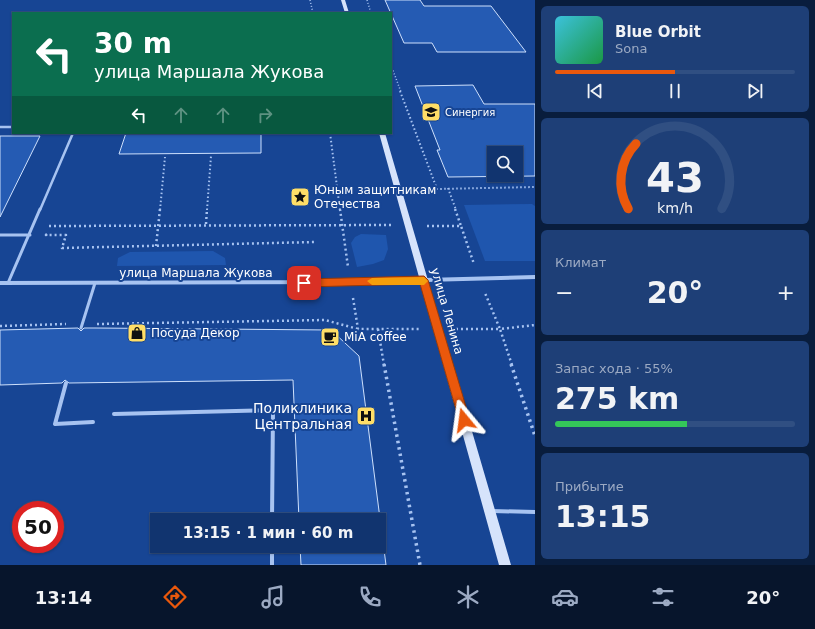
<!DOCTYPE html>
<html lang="ru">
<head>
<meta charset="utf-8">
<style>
  :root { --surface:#11346f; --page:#1e3f77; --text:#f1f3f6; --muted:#9caac3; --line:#304f82; --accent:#ea580c }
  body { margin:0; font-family:"DejaVu Sans",sans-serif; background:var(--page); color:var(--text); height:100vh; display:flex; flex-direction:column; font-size:15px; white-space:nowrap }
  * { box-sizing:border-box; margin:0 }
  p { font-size:13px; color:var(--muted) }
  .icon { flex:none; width:22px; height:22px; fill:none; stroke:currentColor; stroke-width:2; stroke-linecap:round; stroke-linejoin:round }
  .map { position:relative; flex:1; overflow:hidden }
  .side { display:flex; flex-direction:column; gap:6px; padding:6px; background:#091d3d; width:280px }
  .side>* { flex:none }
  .guide { position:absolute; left:12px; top:12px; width:380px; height:122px; border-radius:0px; box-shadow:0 1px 3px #0004,0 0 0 1px var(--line); background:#0b6e4f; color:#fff; overflow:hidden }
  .fabs { position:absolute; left:487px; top:146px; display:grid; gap:8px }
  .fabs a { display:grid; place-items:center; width:36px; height:36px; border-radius:0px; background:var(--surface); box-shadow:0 1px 3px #0004,0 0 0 1px var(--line); font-size:20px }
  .speed { position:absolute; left:12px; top:501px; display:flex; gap:8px; font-size:20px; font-weight:700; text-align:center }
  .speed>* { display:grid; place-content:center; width:52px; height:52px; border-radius:50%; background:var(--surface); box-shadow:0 1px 3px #0004,0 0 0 1px var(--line); line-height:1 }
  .speed .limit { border:6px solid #d22; background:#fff; color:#111 }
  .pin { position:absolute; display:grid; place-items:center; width:34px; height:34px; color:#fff; margin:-17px; border-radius:8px; box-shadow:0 2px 6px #0006 }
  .me { position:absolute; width:44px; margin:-22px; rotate:344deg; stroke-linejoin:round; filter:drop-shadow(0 0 3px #0008) }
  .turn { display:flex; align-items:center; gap:14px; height:84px; padding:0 16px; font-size:18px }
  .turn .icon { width:52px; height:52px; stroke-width:2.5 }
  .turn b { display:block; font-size:28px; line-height:34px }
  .lanes { display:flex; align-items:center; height:38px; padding:0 16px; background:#0003; justify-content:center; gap:20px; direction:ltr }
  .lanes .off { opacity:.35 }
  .big { font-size:30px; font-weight:700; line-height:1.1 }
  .side .tile { flex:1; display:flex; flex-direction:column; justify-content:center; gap:6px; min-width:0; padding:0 14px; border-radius:6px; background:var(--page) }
  .side .dial { align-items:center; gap:0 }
  .dial svg { height:104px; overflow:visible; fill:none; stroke:var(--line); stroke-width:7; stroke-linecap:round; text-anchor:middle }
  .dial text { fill:var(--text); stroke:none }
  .song { display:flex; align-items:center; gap:12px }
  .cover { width:48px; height:48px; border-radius:6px; background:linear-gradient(135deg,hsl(190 70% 55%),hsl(140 70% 35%)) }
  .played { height:4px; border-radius:2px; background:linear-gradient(90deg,var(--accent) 50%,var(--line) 50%) }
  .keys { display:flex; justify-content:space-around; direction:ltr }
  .heat { display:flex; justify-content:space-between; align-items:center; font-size:22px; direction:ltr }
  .charge { height:6px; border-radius:3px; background:linear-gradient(90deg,#34c759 55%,var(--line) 0) }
  .trip { position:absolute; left:150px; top:513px; width:236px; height:40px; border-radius:0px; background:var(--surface); box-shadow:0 1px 3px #0004,0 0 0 1px var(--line); font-weight:700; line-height:40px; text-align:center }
  .tab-bar { display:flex; height:64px; justify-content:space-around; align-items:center; background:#07152c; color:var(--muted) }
  .tab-bar .icon { width:28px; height:28px }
  .tab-bar .current { color:var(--accent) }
  .tab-bar b { font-size:18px; color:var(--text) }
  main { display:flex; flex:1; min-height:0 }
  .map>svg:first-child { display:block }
  .green { fill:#1f56ae }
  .building { fill:#255bb3; stroke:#cee0fc; fill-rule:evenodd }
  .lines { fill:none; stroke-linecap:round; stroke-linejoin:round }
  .path-far3 { stroke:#a7c3f1; stroke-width:1.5; stroke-dasharray:1 2; stroke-linecap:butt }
  .path-far2 { stroke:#a7c3f1; stroke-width:2; stroke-dasharray:1.5 2.5; stroke-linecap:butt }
  .path-far1 { stroke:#a7c3f1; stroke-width:2.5; stroke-dasharray:2 3; stroke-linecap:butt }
  .path { stroke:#a7c3f1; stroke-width:3.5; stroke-dasharray:2.5 4; stroke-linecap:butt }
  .service-far2 { stroke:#a7c3f1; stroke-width:2.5 }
  .service-far1 { stroke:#a7c3f1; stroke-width:3 }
  .service { stroke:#a7c3f1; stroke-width:4 }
  .minor { stroke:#a7c3f1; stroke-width:4 }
  .secondary { fill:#d6e3fb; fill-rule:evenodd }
  .route { fill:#ea580c; stroke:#983908 }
  .slow { fill:#f59e0b }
  .labels { text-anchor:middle; stroke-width:4; stroke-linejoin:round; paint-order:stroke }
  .far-poi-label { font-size:10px; fill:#fff; stroke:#174594; text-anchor:start }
  .poi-label { font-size:12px; fill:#fff; stroke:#174594; text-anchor:start }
  .street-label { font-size:12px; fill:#fff; stroke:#174594 }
  .near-poi-label { font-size:14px; fill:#fff; stroke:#174594; text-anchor:end }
</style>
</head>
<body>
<main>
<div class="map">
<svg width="535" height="565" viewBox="0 0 535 565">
  <rect width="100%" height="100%" fill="#174594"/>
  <path class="green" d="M 532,204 L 535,206 L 535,261 L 485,261 L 464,205 Z
    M 361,234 L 386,235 L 388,249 L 384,260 L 373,264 L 357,267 L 351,243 L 355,237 Z
    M 213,251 L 225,258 L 226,265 L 117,266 L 118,258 L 130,252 Z"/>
  <path class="building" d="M 385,0 L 420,0 L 424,6 L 491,6 L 526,52 L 437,52 L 432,43 L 404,43 Z
    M 473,85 L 484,104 L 535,104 L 535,176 L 448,177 L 437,150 L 440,150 L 415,86 ZM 494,153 L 516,153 L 516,175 L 494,175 Z
    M 126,133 L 261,133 L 261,153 L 119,154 Z
    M 0,136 L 40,136 L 0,217 Z
    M 78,328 L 81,331 L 84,328 L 95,328 L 331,330 L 359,356 L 386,565 L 301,565 L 300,546 L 379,546 L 379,520 L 299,520 L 293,380 L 69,383 L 65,380 L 62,383 L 0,385 L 0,330 Z"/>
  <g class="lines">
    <path class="path-far3" d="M 310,0 L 313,13
      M 367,0 L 371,13
      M 391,65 L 401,92"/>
    <path class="path-far2" d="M 400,91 L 437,189 L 535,187
      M 330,133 L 340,210
      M 448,188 L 456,210
      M 160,210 L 165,157
      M 207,210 L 211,156"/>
    <path class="path-far1" d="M 340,209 L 348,267
      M 455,209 L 461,226
      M 206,224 L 207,209
      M 49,226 L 392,225
      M 427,226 L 461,226 L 474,264
      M 47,234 L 46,235 L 66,235 L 62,248 L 315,242
      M 156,246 L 160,209
      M 353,298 L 358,329 L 419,329
      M 97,324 L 325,320 L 358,329
      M 0,326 L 66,324
      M 378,329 L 384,365
      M 456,329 L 500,329 L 485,293
      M 512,365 L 500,329 L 535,325"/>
    <path class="path" d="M 384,364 L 420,565
      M 511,364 L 535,436"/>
    <path class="service-far2" d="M 0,127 L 13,127
      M 40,210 L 73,133"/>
    <path class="service-far1" d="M 0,235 L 30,235
      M 8,283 L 40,209
      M 81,328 L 95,283"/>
    <path class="service" d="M 66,383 L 55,424 L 93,422
      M 114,414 L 273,410 L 272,520
      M 492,511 L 535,512
      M 272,546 L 272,565"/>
    <path class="minor" d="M 0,283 L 350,282 L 535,277"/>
    <path class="secondary" d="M 341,0 L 345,0 L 349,13 L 345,13 Z
      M 379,133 L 385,133 L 511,565 L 499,565 Z"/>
  </g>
  <path class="route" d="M 424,276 L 428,280 L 470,420 L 468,424 L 464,426 L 461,424 L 459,420 L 420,284 L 304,287 L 299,283 L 304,279 Z"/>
  <path class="slow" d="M 424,277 L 428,281 L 424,285 L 372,285 L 367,281 L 372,278 Z"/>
  <defs>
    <g id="university-square" transform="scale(1)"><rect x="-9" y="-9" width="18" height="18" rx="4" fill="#ffde67" stroke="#174594"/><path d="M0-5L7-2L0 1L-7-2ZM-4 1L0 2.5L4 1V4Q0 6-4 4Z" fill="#111"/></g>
    <g id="sight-square" transform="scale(1)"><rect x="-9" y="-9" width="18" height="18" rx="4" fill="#ffde67" stroke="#174594"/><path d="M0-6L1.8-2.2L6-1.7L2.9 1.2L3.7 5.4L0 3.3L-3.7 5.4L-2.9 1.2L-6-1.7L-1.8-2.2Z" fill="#111"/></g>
    <g id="shop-square" transform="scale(1)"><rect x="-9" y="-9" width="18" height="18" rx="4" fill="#ffde67" stroke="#174594"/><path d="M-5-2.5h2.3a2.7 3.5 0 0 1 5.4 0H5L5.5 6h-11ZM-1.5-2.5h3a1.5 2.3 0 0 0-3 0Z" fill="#111"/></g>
    <g id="cafe-square" transform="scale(1)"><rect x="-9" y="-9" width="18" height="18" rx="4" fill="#ffde67" stroke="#174594"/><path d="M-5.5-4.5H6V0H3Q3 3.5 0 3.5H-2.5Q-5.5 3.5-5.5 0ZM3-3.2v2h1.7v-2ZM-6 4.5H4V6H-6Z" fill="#111"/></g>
    <g id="hospital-square" transform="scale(1)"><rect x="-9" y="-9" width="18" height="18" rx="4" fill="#ffde67" stroke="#174594"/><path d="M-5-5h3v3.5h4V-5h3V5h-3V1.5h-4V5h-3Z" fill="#111"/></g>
  </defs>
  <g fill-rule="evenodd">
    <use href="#university-square" x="431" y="112"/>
    <use href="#sight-square" x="300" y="197"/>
    <use href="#shop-square" x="137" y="333"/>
    <use href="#cafe-square" x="330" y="337"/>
    <use href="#hospital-square" x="366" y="416"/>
  </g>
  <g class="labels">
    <g class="far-poi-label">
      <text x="445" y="116">Синергия</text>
    </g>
    <g class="poi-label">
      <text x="314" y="194">Юным защитникам<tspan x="314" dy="14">Отечества</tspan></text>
      <text x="151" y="337">Посуда Декор</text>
      <text x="344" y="341">MiA coffee</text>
    </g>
    <g class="street-label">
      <text x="196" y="277">улица Маршала Жукова</text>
      <text transform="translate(447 311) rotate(74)" y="4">улица Ленина</text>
    </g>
    <g class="near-poi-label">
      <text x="352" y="413">Поликлиника<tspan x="352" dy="16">Центральная</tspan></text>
    </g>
  </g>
</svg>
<div class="fabs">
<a><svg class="icon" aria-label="search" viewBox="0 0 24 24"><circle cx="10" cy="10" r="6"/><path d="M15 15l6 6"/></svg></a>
</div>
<div class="speed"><div class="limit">50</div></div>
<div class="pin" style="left:304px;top:283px;background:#d93025"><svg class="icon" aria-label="arrive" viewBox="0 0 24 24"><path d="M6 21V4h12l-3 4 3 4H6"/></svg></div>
<svg class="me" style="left:464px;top:420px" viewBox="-20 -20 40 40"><path d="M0-17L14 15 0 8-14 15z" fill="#ea580c" stroke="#fff" stroke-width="4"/></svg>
<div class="trip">13:15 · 1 мин · 60 m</div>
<div class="guide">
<div class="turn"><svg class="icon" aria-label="left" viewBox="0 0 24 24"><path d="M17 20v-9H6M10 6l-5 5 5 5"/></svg><div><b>30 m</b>улица Маршала Жукова</div></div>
<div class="lanes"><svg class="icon" aria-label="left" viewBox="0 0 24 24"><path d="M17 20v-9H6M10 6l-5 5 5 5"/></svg><svg class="icon off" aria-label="ahead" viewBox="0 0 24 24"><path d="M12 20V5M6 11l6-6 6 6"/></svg><svg class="icon off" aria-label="ahead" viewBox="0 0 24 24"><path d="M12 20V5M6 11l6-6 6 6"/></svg><svg class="icon off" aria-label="right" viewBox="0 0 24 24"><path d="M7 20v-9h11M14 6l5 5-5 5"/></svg></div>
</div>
</div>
<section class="side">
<div class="tile">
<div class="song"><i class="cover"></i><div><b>Blue Orbit</b><p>Sona</p></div></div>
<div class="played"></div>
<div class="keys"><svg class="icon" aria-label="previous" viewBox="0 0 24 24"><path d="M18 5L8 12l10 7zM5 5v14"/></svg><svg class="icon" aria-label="pause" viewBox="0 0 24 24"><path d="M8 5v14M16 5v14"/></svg><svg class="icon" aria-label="next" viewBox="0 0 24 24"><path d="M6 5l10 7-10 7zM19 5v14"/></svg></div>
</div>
<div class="tile dial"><svg viewBox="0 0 100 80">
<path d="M14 69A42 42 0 1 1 86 69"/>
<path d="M14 69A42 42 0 0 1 20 19" stroke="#ea580c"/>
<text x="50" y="56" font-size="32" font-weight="700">43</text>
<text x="50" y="72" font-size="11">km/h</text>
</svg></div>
<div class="tile"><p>Климат</p>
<div class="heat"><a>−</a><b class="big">20°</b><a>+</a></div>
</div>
<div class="tile"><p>Запас хода · 55%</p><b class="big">275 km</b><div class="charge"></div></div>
<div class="tile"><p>Прибытие</p><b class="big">13:15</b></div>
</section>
</main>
<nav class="tab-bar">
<b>13:14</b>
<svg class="icon current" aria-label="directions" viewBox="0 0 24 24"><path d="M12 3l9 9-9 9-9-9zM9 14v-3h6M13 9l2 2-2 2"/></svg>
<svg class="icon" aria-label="music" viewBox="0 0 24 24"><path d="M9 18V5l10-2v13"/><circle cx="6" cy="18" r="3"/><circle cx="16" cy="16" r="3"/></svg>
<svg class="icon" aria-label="phone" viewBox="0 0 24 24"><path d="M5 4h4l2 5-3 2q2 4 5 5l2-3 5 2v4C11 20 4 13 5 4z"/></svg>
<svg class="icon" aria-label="climate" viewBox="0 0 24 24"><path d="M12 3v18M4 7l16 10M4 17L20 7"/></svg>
<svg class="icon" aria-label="car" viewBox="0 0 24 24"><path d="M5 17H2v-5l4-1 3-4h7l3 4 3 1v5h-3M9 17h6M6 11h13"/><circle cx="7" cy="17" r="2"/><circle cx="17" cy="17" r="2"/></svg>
<svg class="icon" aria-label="filters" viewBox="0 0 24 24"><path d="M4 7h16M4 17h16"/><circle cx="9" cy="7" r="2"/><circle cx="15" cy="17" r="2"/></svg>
<b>20°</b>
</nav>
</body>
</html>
